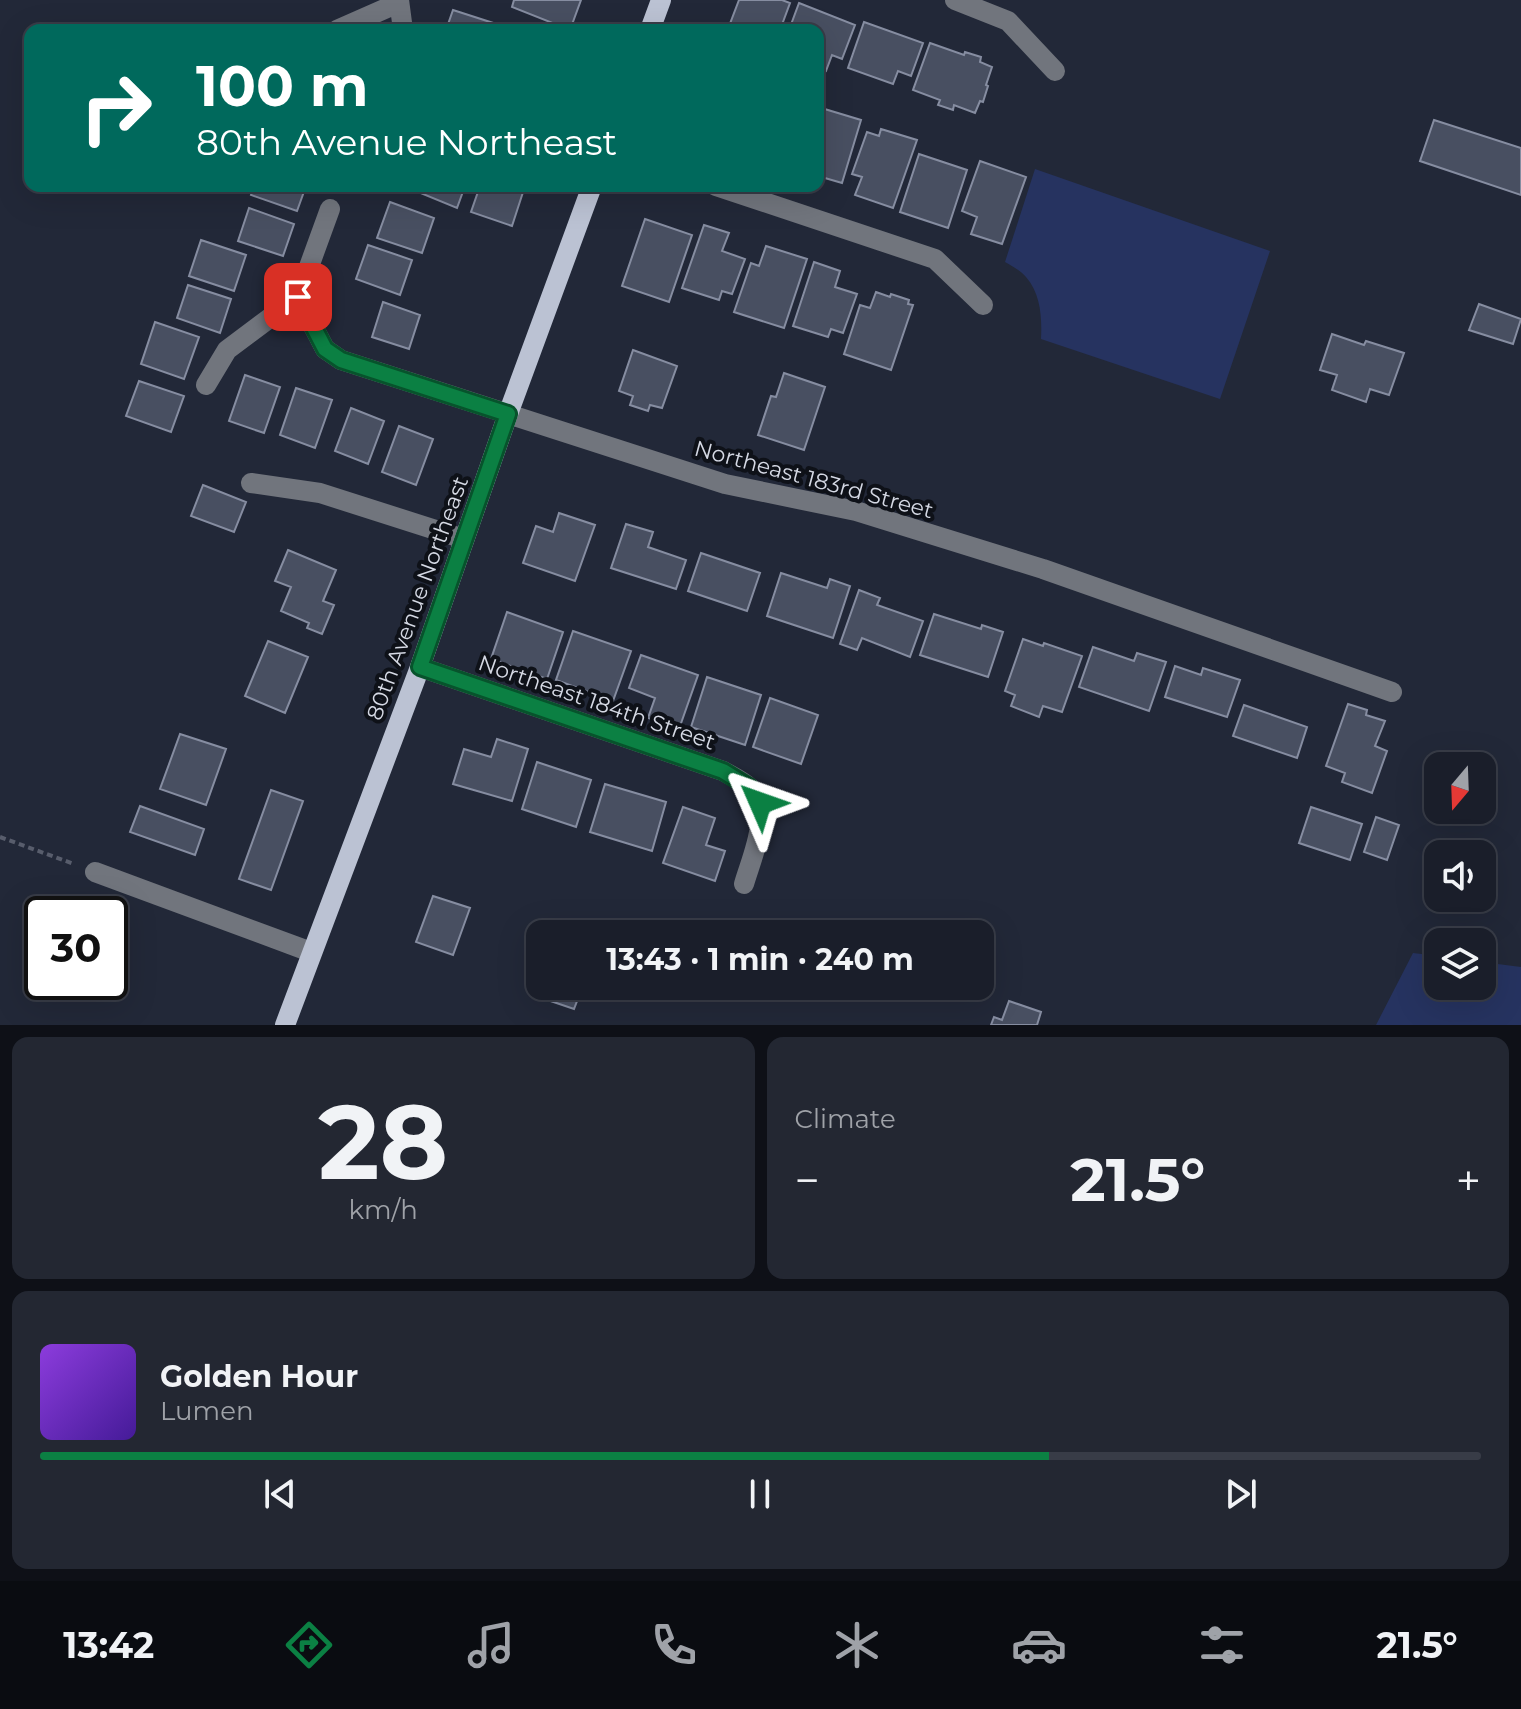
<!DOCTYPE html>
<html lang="en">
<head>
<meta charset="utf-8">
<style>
  :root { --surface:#1a1e2a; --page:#232732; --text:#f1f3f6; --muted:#9fa2a8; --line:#383c47; --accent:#0b8043 }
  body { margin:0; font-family:Montserrat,sans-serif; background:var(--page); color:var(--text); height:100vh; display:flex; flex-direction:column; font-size:30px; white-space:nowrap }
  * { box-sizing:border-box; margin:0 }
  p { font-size:26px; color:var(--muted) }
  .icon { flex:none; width:44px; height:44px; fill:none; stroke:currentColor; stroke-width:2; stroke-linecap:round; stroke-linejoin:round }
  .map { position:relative; height:1025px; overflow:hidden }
  .details { display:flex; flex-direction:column; gap:12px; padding:12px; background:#0e1017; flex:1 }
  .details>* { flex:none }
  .guide { position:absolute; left:24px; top:24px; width:800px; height:168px; border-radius:16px; box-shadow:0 8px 32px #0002,0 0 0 2px var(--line); background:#00695c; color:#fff; overflow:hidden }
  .needle { width:52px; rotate:199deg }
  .buttons { position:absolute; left:1424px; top:752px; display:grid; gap:16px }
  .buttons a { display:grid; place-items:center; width:72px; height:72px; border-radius:16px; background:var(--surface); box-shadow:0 8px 32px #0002,0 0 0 2px var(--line); font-size:40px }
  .speed { position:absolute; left:24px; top:896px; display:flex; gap:16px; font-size:40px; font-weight:700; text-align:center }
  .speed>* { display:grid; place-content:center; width:104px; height:104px; border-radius:50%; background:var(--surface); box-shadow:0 8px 32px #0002,0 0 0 2px var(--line); line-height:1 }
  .speed .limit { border:4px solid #111; border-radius:12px; background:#fff; color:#111 }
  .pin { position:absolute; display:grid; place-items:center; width:68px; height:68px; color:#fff; margin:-34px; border-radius:16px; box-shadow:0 4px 12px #0006 }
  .me { position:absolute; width:88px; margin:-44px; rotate:313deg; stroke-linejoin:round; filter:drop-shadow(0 0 6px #0008) }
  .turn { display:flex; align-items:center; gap:28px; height:168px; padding:0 40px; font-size:36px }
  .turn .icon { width:104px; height:104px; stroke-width:2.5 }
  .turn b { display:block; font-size:56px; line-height:68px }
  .big { font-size:60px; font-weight:700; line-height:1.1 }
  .details .tile { flex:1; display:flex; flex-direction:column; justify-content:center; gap:12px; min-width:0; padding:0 28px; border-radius:16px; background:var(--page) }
  .details .dial { align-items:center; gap:0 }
  .dial b { font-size:104px; line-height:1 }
  .song { display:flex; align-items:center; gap:24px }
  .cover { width:96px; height:96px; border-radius:12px; background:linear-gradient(135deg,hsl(270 70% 55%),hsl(260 70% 35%)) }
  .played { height:8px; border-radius:4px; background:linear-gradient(90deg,var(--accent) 70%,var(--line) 70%) }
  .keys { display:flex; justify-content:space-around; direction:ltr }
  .heat { display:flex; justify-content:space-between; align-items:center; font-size:44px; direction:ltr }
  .details .tiles { flex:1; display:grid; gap:12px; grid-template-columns:1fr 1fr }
  .tile:last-child { grid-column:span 2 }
  .trip { position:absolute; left:526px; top:920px; width:468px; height:80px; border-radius:16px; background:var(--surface); box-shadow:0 8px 32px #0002,0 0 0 2px var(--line); font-weight:700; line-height:80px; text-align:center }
  .tab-bar { display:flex; height:128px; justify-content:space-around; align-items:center; background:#0a0c11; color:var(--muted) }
  .tab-bar .icon { width:56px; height:56px }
  .tab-bar .current { color:var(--accent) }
  .tab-bar b { font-size:36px; color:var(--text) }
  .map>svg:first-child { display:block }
  .green { fill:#263360 }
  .building { fill:#484f61; stroke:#868da1; stroke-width:2 }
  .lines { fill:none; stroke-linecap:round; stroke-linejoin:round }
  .path { stroke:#585d6c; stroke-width:4; stroke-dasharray:6 4; stroke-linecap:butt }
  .minor { stroke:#71757d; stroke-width:20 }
  .major { stroke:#bbc2d3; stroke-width:20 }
  .route-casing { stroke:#07532c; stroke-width:20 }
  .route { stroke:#0b8043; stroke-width:14 }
  .labels { text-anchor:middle; stroke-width:8; stroke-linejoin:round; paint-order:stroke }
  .street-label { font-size:22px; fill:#d5d9e4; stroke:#0e1118 }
</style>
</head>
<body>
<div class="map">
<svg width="1521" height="1025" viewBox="0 0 1521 1025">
  <rect width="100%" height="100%" fill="#222838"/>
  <path class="green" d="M 1035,169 L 1270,251 L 1220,399 L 1041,339 C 1042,318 1041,294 1026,277 C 1021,271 1012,266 1005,262 Z
    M 1413,953 L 1438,956 L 1438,986 L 1482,986 L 1482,962 L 1521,967 L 1521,1025 L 1376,1025 Z"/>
  <path class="building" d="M 514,0 L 581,0 L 570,30 L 512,7 Z
    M 739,0 L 782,0 L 790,3 L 780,30 L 731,30 L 728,29 Z
    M 799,3 L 855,25 L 842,59 L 832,55 L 826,71 L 818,68 L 818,30 L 789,30 Z
    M 453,10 L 512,29 L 512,30 L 446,30 Z
    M 864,22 L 923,43 L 911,76 L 898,71 L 893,84 L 848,68 Z
    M 930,43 L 964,55 L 965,52 L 981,57 L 980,62 L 992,67 L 986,85 L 988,86 L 983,102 L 980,101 L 975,113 L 954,105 L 953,110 L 938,105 L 940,100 L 913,90 Z
    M 818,107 L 861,120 L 842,183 L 818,176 L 821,160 L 818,159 Z
    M 1434,120 L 1521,148 L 1521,195 L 1420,161 Z
    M 881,129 L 917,140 L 893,208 L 855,195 L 862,177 L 852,174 L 867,132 L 879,136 Z
    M 919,154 L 967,170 L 948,228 L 900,212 Z
    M 980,161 L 1026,177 L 1002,244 L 971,234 L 977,217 L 962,211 Z
    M 254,186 L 306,186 L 297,211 L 251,195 Z
    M 420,186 L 465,186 L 457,208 L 418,192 Z
    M 480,186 L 525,186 L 512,226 L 471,212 Z
    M 390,202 L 434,218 L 422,253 L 377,238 Z
    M 249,208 L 294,224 L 283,256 L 238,241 Z
    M 645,219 L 692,235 L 669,302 L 622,286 Z
    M 704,225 L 729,233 L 722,251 L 745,259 L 732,294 L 722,291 L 719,300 L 682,288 Z
    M 201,240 L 246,255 L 234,291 L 189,276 Z
    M 368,245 L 412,260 L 400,295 L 356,279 Z
    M 766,246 L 807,259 L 784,328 L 734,312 L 751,263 L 759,266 Z
    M 814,262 L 840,271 L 835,287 L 857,294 L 843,333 L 831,329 L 828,337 L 793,326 Z
    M 188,285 L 231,299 L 220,333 L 177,318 Z
    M 876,292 L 890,297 L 891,294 L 909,300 L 908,304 L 913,305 L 891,370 L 844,354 L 860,305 L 870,308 Z
    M 383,302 L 420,315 L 409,349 L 372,337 Z
    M 1479,304 L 1521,319 L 1513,344 L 1469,330 Z
    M 155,322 L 199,337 L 184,379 L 141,364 Z
    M 1332,334 L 1364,345 L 1366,341 L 1404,353 L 1389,395 L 1370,389 L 1366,402 L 1332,390 L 1337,375 L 1320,370 Z
    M 633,350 L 677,366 L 662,408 L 650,405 L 648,411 L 630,405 L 633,396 L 619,391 Z
    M 784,373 L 825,387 L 804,450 L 758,435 L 771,396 L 776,397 Z
    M 245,375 L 280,387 L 264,433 L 229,421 Z
    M 139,381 L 184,396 L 171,432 L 126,416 Z
    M 296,388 L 332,400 L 315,448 L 280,435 Z
    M 351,408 L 384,421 L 368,464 L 335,451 Z
    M 399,426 L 433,439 L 416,485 L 382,472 Z
    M 203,485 L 246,502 L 234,532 L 191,516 Z
    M 559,513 L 595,525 L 575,581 L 523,563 L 536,526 L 553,532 Z
    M 626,524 L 653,532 L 648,547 L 686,560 L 676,589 L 611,568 Z
    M 288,550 L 336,570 L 323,601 L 334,605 L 322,634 L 307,628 L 309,623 L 281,611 L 291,587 L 275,581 Z
    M 701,553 L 760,573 L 747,611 L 688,591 Z
    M 781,573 L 827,588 L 830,579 L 850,586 L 833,638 L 767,616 Z
    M 859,590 L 880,598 L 877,605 L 923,621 L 910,657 L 862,638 L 857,650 L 840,644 Z
    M 507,612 L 563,632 L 547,679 L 491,659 Z
    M 934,614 L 981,629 L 982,625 L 1003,632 L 988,677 L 920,655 Z
    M 573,631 L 631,651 L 613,701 L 556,680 Z
    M 1023,639 L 1043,646 L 1044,643 L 1082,656 L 1062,712 L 1043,706 L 1039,717 L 1011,706 L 1015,695 L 1005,691 Z
    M 268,641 L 308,657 L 285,713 L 245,696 Z
    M 1093,647 L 1134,661 L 1137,653 L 1166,662 L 1149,711 L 1079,687 Z
    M 641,655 L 698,675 L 679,729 L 648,718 L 655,698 L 629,688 Z
    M 1175,666 L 1201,675 L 1203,668 L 1240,680 L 1227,717 L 1165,697 Z
    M 707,677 L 761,695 L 745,745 L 691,727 Z
    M 770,698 L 818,715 L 801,764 L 753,747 Z
    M 1348,704 L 1367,710 L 1366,715 L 1385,721 L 1375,746 L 1387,751 L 1372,793 L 1342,782 L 1345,773 L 1326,766 Z
    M 1244,705 L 1307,727 L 1297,758 L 1233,736 Z
    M 180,734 L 226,749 L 206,805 L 160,789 Z
    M 497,739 L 528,749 L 512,801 L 453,784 L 464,749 L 491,757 Z
    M 537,762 L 591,780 L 576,827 L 522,809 Z
    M 605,784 L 666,802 L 652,851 L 590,832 Z
    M 271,790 L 303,801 L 271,890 L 239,879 Z
    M 140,806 L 204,829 L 195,855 L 130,832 Z
    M 683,807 L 715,818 L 706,845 L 725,851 L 715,881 L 663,863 Z
    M 1311,807 L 1362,824 L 1350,860 L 1299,843 Z
    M 1376,817 L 1399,825 L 1387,860 L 1364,852 Z
    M 433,896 L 470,908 L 453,955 L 416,942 Z
    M 540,974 L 540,986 L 576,986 L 582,988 L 574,1009 L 533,995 Z
    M 1009,1001 L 1041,1012 L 1037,1025 L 991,1025 L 994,1017 L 1002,1020 Z"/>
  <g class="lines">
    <path class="path" d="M 0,837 L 74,864"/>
    <path class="minor" d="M 399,0 L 403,30
      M 955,0 L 1008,21 L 1055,71
      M 337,30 L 398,3
      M 716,186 L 935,259 L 983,305
      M 298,297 L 325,349 L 341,360 L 725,484 L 856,511 L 1043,569 L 1392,692
      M 206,385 L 227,350 L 298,297 L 330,209
      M 251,483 L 320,493 L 464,539
      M 420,667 L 723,771 C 732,776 743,781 750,788 C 773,813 752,856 744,884
      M 95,872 L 311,952"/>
    <path class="major" d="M 650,30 L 661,0
      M 285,1025 L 420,667 L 508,414 L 592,186"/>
  </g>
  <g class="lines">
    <g class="route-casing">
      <path id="route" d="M 298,297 L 325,349 L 341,360 L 508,414 L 420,667 L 723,771 L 749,787 L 760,803"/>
    </g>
    <use href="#route" class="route"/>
  </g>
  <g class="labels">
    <g class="street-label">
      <text transform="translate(814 479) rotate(15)" y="8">Northeast 183rd Street</text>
      <text transform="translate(417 598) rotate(-70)" y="8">80th Avenue Northeast</text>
      <text transform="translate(597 702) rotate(19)" y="8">Northeast 184th Street</text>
    </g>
  </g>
</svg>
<div class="buttons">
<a><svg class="needle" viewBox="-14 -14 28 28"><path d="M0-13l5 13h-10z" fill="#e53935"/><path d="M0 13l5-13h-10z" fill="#9fa2a8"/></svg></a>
<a><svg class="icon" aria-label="sound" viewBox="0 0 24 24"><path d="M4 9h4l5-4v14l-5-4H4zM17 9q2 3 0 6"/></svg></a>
<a><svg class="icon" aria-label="layers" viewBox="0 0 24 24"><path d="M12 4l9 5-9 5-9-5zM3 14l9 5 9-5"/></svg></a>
</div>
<div class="speed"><div class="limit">30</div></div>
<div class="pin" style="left:298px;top:297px;background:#d93025"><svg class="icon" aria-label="arrive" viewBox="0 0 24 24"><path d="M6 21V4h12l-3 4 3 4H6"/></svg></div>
<svg class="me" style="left:760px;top:803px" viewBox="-20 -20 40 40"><path d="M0-17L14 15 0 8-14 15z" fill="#0b8043" stroke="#fff" stroke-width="4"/></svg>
<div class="trip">13:43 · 1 min · 240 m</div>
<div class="guide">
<div class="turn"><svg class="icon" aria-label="right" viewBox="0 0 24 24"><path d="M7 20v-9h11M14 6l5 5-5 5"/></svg><div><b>100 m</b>80th Avenue Northeast</div></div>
</div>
</div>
<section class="details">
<div class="tiles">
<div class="tile dial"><b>28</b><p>km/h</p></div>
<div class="tile"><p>Climate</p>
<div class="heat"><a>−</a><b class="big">21.5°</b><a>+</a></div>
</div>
<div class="tile">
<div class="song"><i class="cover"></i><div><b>Golden Hour</b><p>Lumen</p></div></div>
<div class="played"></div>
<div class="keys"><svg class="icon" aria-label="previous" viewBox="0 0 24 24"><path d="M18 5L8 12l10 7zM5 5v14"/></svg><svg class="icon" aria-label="pause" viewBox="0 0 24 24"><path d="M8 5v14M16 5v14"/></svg><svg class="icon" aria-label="next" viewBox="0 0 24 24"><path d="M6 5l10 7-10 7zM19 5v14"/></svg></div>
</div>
</div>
</section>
<nav class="tab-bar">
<b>13:42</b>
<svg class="icon current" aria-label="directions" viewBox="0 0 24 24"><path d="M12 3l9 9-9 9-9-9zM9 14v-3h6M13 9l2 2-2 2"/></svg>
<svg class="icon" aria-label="music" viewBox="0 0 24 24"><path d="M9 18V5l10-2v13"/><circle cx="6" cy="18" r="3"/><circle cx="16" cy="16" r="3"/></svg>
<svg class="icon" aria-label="phone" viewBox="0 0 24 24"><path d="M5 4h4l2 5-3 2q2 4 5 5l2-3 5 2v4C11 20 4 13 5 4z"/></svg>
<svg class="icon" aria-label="climate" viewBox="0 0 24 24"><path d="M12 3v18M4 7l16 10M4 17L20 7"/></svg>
<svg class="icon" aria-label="car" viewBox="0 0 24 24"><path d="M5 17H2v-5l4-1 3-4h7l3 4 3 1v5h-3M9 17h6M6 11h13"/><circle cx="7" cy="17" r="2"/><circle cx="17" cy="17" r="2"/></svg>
<svg class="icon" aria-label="filters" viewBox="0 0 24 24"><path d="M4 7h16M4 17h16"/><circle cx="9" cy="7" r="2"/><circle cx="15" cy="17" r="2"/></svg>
<b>21.5°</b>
</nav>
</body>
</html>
